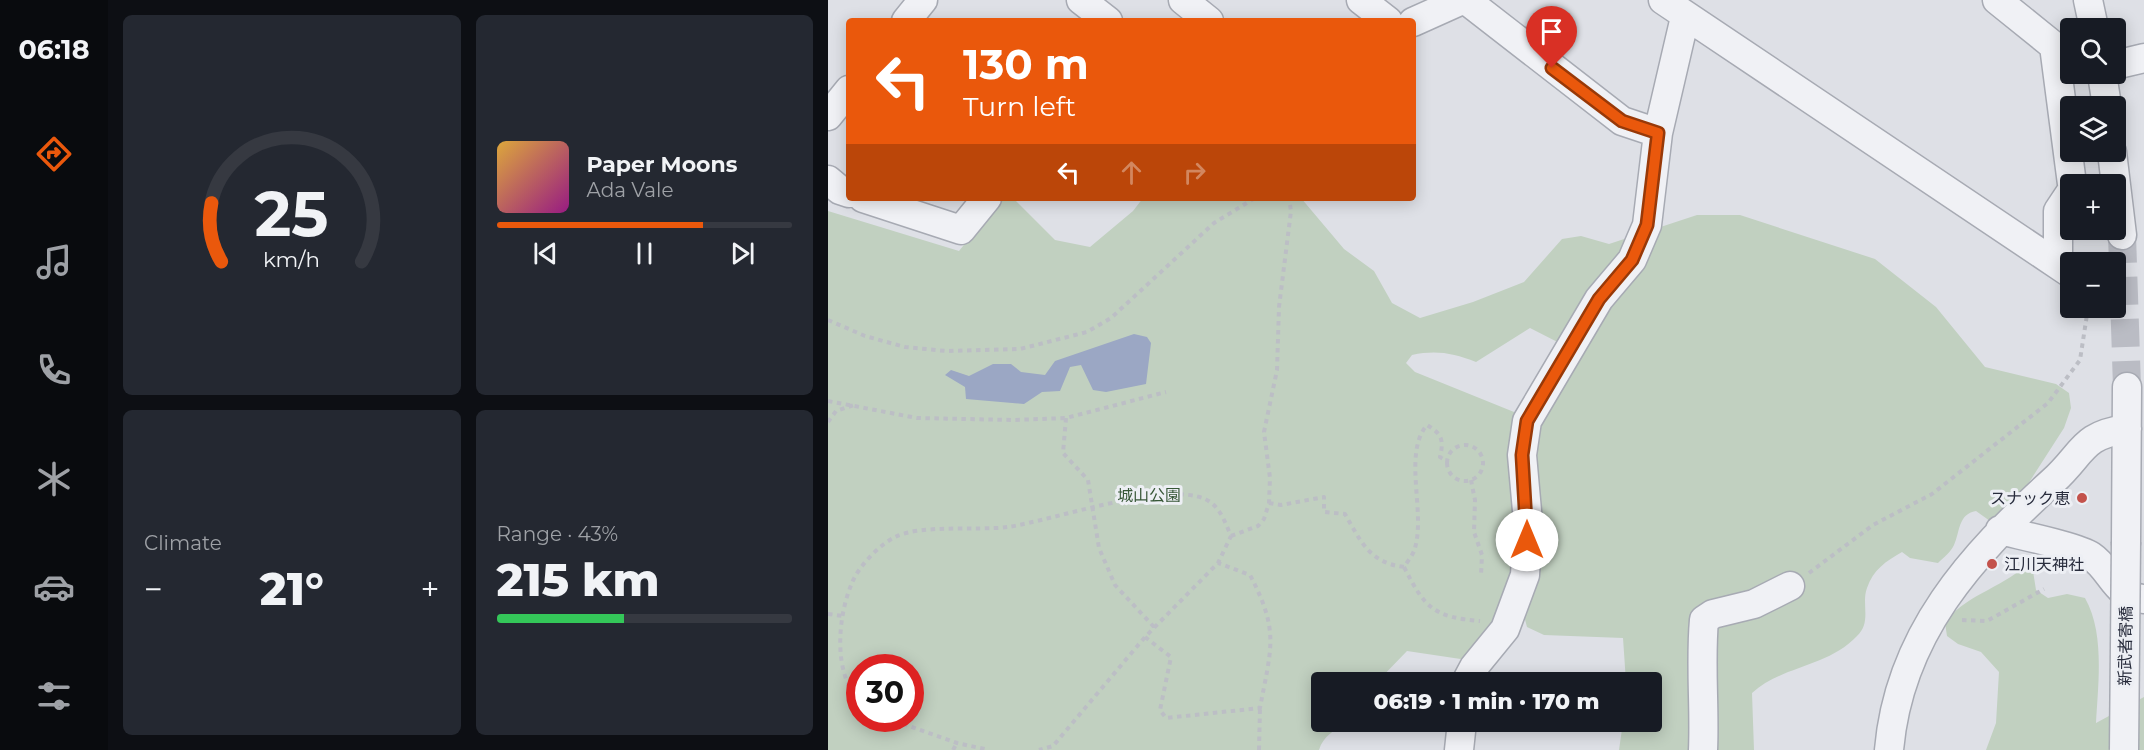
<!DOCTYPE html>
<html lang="en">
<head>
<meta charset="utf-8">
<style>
  :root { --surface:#171b24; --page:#242831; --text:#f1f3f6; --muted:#9ea1a6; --line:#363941; --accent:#ea580c }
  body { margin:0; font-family:Montserrat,"Noto Sans JP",sans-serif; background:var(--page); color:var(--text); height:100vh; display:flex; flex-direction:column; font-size:22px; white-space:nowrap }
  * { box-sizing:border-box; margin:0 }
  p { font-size:20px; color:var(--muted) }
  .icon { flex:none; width:33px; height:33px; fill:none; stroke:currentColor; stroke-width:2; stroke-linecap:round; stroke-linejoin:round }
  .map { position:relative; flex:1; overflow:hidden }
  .panel { display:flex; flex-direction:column; gap:15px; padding:15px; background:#0d0f14; width:720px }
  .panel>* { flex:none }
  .hud { position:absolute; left:18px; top:18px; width:570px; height:183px; border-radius:6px; box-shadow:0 3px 15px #0003; background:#ea580c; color:#fff; overflow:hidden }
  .tools { position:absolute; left:1232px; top:18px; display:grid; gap:12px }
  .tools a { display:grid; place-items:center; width:66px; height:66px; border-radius:6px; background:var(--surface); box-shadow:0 3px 15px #0003; font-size:30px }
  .speed { position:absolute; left:18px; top:654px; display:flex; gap:12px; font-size:30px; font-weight:700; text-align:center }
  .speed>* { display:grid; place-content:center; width:78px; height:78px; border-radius:50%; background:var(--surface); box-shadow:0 3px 15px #0003; line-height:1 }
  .speed .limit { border:9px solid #d22; background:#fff; color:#111 }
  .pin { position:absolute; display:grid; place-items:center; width:51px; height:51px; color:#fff; margin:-62px -26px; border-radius:50% 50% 50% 0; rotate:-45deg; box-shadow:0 0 6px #0007 }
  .pin .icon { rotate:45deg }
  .me { position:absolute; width:66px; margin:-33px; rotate:0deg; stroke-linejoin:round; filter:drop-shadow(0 0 4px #0008) }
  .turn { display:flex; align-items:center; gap:21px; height:126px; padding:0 18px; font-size:27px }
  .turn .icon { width:78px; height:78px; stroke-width:2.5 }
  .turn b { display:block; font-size:42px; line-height:51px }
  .lanes { display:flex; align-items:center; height:57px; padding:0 18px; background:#0003; justify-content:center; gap:30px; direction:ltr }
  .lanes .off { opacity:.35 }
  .big { font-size:45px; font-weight:800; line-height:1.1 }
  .panel .widget { flex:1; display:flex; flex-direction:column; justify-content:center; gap:9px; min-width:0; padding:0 21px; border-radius:9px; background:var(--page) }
  .panel .dial { align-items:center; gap:0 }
  .dial svg { height:156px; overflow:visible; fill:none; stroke:var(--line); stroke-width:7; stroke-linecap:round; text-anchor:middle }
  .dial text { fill:var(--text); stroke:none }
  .song { display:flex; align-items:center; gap:18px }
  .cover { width:72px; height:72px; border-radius:9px; background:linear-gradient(135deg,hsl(40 70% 55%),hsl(310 70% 35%)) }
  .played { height:6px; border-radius:3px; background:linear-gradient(90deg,var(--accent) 70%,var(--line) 70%) }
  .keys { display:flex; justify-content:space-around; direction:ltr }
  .heat { display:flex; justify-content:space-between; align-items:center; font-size:33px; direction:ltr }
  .charge { height:9px; border-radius:4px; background:linear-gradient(90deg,#34c759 43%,var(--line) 0) }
  .panel .tiles { flex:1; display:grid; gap:15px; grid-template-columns:repeat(2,1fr) }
  .trip { position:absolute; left:483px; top:672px; width:351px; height:60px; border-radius:6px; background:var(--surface); box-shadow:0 3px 15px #0003; font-weight:800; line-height:60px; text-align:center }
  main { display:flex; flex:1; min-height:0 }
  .tabs { display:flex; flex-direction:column; width:108px; justify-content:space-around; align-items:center; background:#090b0e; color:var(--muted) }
  .tabs .icon { width:42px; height:42px }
  .tabs .active { color:var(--accent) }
  .tabs b { font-size:27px; color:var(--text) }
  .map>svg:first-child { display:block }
  .green { fill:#c1d0c0; fill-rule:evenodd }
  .water { fill:#9ba7c4 }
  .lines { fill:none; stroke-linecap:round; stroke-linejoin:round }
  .minor-tunnel { stroke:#babcc4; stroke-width:28; stroke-dasharray:28 14; stroke-linecap:butt }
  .minor-casing { stroke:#a7aab3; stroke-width:31 }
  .path { stroke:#bcbec5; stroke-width:4; stroke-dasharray:4.5 4.5; stroke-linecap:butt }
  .minor { stroke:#f0f1f5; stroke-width:28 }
  .minor-bridge-casing { stroke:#a7aab3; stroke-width:31; stroke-linecap:butt }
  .minor-bridge { stroke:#f0f1f5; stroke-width:28 }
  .route-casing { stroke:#983908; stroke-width:15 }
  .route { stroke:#ea580c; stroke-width:10 }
  .poi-dot { fill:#c3524b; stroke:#edeff4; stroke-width:2 }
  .labels { text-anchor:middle; stroke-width:6; stroke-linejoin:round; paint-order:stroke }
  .park-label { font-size:16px; fill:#375737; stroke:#edeff4 }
  .poi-label { font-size:16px; fill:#282c3c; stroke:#edeff4; text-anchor:end }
  .street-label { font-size:16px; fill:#282c3c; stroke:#edeff4 }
</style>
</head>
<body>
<main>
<nav class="tabs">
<b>06:18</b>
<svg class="icon active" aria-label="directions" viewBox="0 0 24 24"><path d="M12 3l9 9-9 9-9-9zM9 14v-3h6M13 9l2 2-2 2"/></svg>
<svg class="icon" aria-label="music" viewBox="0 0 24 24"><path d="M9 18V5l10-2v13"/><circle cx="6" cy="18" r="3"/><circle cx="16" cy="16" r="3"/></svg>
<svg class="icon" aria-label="phone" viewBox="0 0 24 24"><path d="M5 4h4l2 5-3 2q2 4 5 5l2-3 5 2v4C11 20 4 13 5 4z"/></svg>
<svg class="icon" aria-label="climate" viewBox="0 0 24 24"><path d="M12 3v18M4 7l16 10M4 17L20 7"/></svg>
<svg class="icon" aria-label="car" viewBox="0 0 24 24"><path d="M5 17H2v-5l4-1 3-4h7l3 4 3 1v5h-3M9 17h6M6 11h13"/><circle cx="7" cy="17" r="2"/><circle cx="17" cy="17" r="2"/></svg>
<svg class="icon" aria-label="filters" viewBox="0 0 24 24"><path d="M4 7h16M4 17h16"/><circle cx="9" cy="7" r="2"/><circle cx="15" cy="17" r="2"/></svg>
</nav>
<section class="panel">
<div class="tiles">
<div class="widget dial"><svg viewBox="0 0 100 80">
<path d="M14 69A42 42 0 1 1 86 69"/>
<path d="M14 69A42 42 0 0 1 9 39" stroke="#ea580c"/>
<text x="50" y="56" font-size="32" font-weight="700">25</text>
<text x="50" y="72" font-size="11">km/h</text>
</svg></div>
<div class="widget">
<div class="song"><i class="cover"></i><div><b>Paper Moons</b><p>Ada Vale</p></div></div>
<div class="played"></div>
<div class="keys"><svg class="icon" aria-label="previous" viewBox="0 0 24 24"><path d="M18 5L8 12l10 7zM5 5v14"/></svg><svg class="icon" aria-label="pause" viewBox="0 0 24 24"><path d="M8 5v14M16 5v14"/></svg><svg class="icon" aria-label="next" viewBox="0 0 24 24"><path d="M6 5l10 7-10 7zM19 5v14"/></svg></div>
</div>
<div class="widget"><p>Climate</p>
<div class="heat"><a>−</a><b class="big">21°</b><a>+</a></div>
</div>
<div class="widget"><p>Range · 43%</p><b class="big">215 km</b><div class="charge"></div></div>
</div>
</section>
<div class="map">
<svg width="1316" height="750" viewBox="0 0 1316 750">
  <rect width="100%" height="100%" fill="#dee0e6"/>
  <path class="green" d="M 174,198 L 185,198 L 227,240 L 262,247 L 305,211 L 315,198 L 473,198 L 516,249 L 546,271 L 564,303 L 592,318 L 645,302 L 696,282 L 734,239 L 753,236 L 781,244 L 869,215 L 912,215 L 1047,259 L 1108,307 L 1157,367 L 1228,384 L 1241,393 L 1243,408 L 1236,428 L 1182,512 L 1162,521 L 1148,511 C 1130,514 1132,532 1126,545 C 1123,552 1115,558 1110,563 L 1082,558 L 1074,552 C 1058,561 1045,570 1039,588 C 1033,604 1044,622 1029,636 C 1000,667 953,666 924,693 L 926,750 L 791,750 L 795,722 L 824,722 L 824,682 L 798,682 L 795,638 L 716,635 L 699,627 L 688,586 L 646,661 L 579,651 L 549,682 L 494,682 L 494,722 L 519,722 C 508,729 495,736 491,750 L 0,750 L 0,211 L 131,251 ZM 702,328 L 751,353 L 691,414 L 587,372 L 578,363 L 584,355 C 608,350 625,353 648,362 ZM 32,668 L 82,668 L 82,718 L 32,718 Z
    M 1197,566 L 1205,571 L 1208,590 L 1220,598 L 1239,594 L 1257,598 C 1277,633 1270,684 1268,723 L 1316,697 L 1316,750 L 1158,750 L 1168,723 L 1171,672 L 1153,652 L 1130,644 L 1119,636 L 1117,623 C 1134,597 1173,588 1197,566 Z"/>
  <path class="water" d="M 306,334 L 319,337 L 323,343 L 318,384 L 278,392 L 265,390 L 253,365 L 242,367 L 232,391 L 214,392 L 196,404 L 138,399 L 137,387 L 117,375 L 123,370 L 141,376 L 165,364 L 183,364 L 193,372 L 217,375 L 227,361 Z"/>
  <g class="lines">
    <path class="minor-tunnel" d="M 1294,235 L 1299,387"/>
    <g class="minor-casing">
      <path id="minor" d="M 253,0 L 280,21
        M 355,0 L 381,21
        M 533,0 L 560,21
        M 638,0 L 794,121 L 830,133
        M 835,0 L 1242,273
        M 1169,0 L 1226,46 L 1244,184
        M 1260,0 L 1266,28
        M 78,21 L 95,0
        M 585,22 L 634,0
        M 1287,65 L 1316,58
        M 1274,74 L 1279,106
        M 0,116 L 21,90
        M 1284,152 L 1294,235
        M 0,180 L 12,190 L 21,193
        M 35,198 L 133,230 L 159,198
        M 1230,263 L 1230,211 L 1242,193
        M 1172,530 C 1191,535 1250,547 1263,556 C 1284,570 1287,597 1316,599
        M 1298,542 L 1299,387
        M 638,682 L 646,667 L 677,629 L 697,575 L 700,522 L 694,455 L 699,421 L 771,299 L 804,260 L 819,225 L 830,133 L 857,17
        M 631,750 L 634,722
        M 875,750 C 877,707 872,664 876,620 L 885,614 L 926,604 L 962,586
        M 1061,750 C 1071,634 1143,556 1225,481 C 1256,453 1253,435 1299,429"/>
    </g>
    <path class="path" d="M 0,320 L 37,336 L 77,347 L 118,351 L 192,349 L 259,332 L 283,318 L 386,223 L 427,198
      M 0,401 L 89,418 L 186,420 L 238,418 L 338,392
      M 238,418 L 235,453 L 260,480 L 271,548 L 287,585 L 326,627
      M 0,422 L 8,411 L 26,405
      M619 463a18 18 0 1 1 36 0a18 18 0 1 1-36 0Z
      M 643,480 L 647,500 L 646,532 L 654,555 L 653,575
      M 441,503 L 453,505 L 496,497 L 496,512 L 517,514 C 533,542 542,563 576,567 C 579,562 584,556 586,551 C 599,515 574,454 599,425 C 614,434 616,440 612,457 L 619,461
      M 403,536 L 430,526 L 436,519 L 441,503 L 442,478 L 436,432 L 449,370 L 451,307 L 463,211 L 461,198
      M 576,567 C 597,608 605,617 652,621
      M 981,573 L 1045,525 L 1104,494 L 1220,403 L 1252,360 L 1260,308
      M 0,614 L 15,616
      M 1134,620 L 1159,621 L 1216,589
      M 317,637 L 343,657 L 332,710 L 338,718 L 432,708 C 443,648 452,632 422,575 L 390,563
      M 32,701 C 4,674 10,615 24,583 C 30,567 51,545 67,537 C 93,524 149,531 180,527 C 226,520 337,481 377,499 C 392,506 397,522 403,536 L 390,563 L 317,637 L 225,746 L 211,750
      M 58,718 L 129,743 L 161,750
      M 125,750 L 129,743
      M 431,750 L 432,708"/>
    <use href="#minor" class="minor"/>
    <g class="minor-bridge-casing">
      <path id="minor-bridge" d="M 1296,750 L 1298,542"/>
    </g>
    <use href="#minor-bridge" class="minor-bridge"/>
  </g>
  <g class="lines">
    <g class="route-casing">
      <path id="route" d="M 699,540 L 694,455 L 699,421 L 771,299 L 804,260 L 819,225 L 830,133 L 794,121 L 724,68"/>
    </g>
    <use href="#route" class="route"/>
  </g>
  <g class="poi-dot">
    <circle cx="1254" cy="498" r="6"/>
    <circle cx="1164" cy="564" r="6"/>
  </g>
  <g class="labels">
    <g class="park-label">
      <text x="321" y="501">城山公園</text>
    </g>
    <g class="poi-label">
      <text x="1242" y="504">スナック恵</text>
      <text x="1176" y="570" text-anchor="start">江川天神社</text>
    </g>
    <g class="street-label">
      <text transform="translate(1297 646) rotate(-89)" y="6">新武者寄橋</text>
    </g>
  </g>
</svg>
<div class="tools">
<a><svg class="icon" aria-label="search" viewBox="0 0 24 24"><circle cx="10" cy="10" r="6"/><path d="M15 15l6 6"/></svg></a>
<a><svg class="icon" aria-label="layers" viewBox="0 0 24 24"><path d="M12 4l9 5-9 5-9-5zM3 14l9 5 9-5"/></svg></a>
<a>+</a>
<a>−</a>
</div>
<div class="speed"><div class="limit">30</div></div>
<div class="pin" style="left:724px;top:68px;background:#d93025"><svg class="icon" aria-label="arrive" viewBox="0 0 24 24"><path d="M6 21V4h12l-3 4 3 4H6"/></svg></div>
<svg class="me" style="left:699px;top:540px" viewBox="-20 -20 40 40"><circle r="19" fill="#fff"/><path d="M0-13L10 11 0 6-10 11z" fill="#ea580c"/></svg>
<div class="trip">06:19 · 1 min · 170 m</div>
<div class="hud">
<div class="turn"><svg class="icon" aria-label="left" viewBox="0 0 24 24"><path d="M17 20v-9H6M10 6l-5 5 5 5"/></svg><div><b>130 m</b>Turn left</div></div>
<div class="lanes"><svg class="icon" aria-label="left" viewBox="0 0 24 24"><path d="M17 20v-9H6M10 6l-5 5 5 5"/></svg><svg class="icon off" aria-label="ahead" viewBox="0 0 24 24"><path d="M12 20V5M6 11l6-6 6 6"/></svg><svg class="icon off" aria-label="right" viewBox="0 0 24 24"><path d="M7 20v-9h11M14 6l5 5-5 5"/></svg></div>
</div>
</div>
</main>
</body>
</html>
